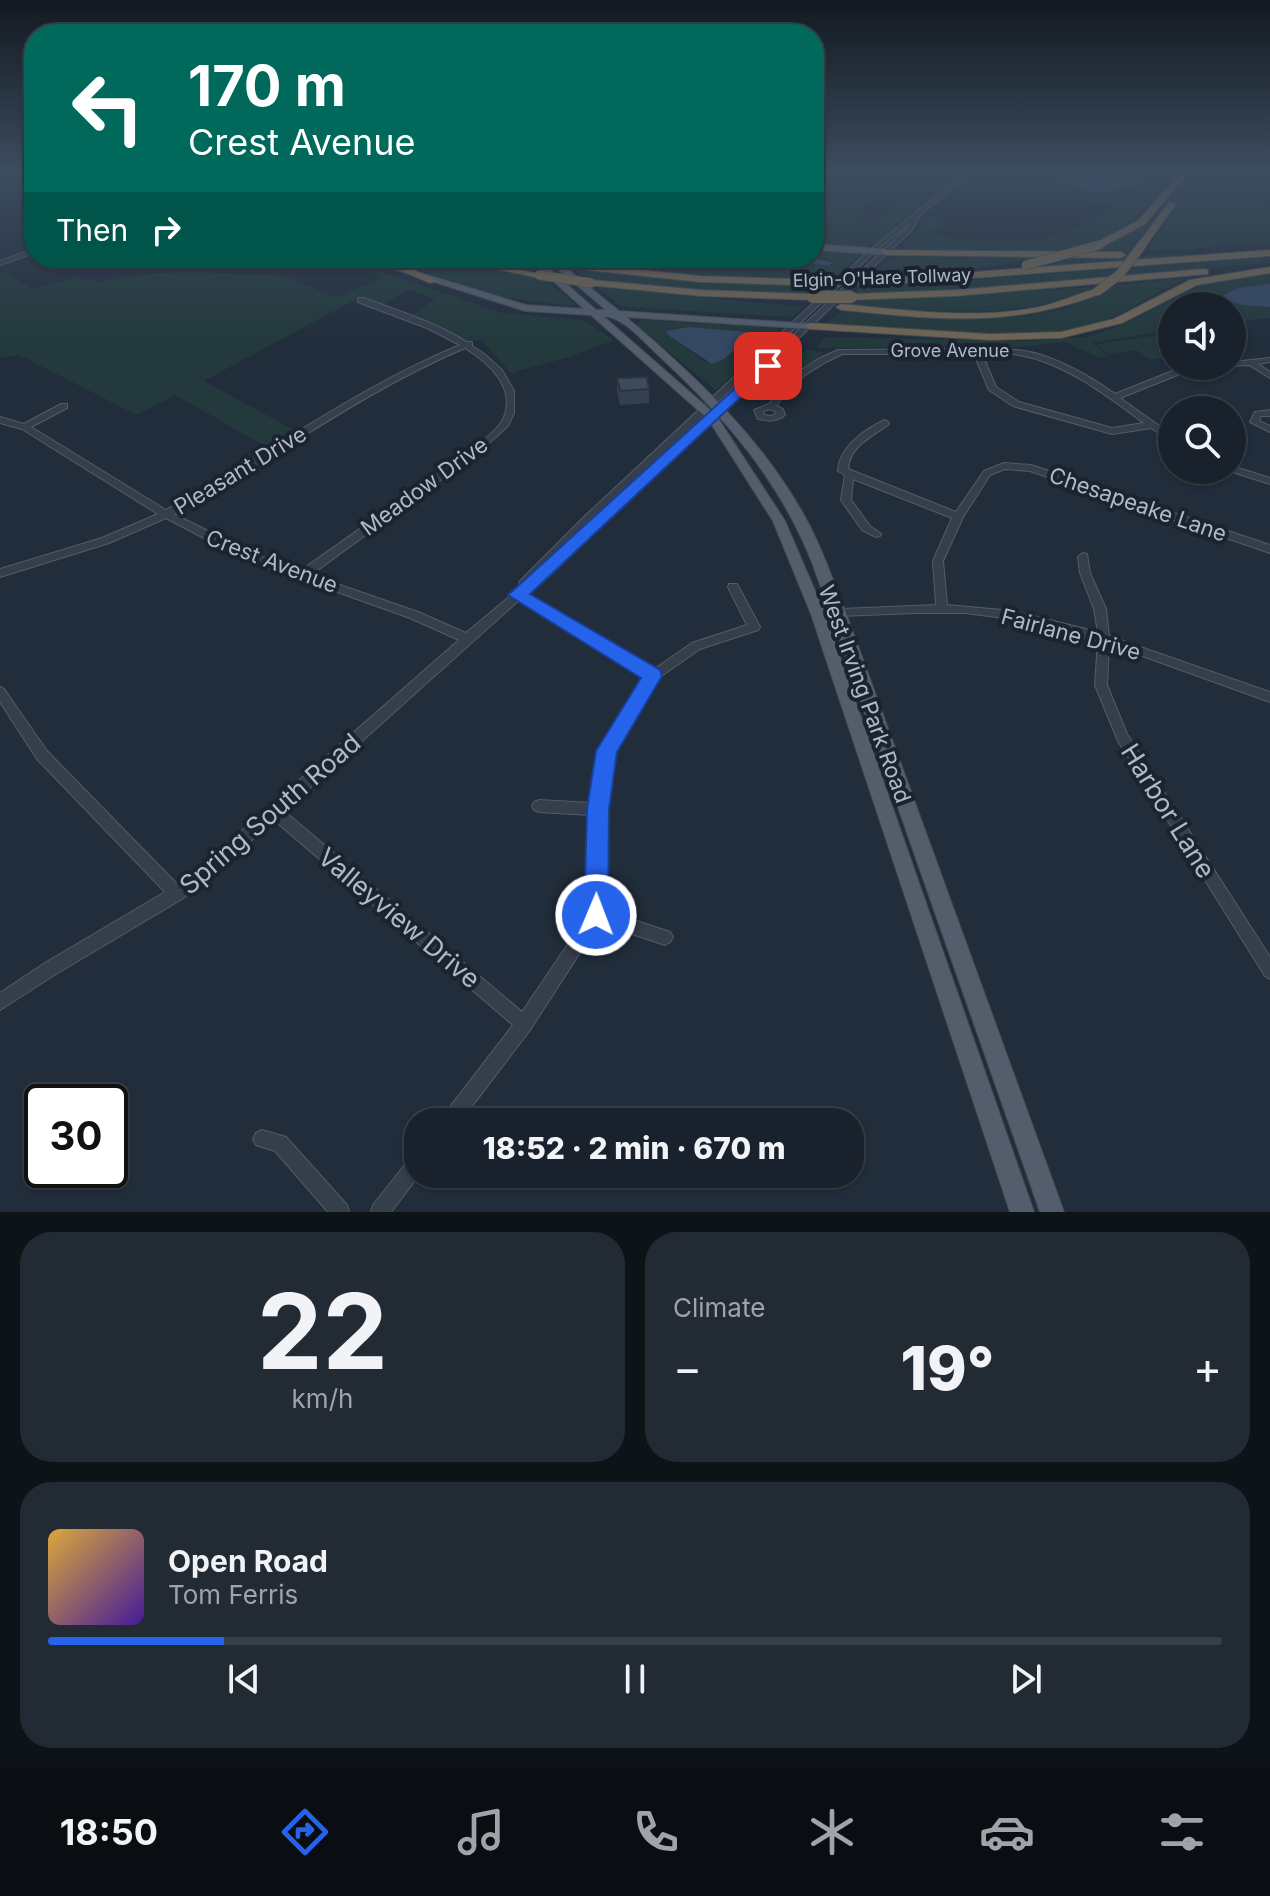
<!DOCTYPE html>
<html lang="en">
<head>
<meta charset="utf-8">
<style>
  :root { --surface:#19222c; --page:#222a34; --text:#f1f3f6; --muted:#9fa4a9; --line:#373f48; --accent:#2563eb }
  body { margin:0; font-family:Inter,sans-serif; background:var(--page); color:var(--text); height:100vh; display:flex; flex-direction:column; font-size:30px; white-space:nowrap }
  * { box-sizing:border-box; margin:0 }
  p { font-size:26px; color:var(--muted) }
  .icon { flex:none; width:44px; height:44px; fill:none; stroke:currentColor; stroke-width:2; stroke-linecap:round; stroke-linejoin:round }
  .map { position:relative; height:1212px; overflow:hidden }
  .side { display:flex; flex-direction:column; gap:20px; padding:20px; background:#0e1318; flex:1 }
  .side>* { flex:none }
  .top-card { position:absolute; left:24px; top:24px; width:800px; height:244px; border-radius:32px; box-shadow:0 2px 6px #0004,0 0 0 2px var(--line); background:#00695c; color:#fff; overflow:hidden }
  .fabs { position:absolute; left:1158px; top:292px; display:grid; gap:16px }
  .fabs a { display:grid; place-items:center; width:88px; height:88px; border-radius:50%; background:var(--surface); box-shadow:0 2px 6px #0004,0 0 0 2px var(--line); font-size:40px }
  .speed { position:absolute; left:24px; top:1084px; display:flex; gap:16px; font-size:40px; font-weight:700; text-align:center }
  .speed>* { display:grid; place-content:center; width:104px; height:104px; border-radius:50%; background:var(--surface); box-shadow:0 2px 6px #0004,0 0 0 2px var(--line); line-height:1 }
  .speed .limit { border:4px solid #111; border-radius:12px; background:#fff; color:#111 }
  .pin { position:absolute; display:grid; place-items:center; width:68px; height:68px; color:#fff; margin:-34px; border-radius:16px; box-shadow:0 4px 12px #0006 }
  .me { position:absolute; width:88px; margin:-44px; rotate:1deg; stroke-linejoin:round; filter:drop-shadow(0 0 6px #0008) }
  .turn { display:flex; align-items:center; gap:28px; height:168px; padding:0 32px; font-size:36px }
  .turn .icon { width:104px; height:104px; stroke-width:2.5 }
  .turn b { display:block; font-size:56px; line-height:68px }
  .then { display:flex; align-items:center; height:76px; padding:0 32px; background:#0003; gap:16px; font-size:30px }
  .big { font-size:60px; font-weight:800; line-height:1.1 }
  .side .widget { flex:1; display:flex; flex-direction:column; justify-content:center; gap:12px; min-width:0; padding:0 28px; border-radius:32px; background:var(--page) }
  .side .dial { align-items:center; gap:0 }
  .dial b { font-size:104px; line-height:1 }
  .song { display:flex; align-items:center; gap:24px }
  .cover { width:96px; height:96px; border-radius:12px; background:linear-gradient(135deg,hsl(40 70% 55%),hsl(260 70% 35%)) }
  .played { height:8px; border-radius:4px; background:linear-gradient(90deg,var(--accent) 15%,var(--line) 15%) }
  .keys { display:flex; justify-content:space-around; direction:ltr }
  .heat { display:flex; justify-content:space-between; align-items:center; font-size:44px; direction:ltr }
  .side .tiles { flex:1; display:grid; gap:20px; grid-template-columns:1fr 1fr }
  .widget:last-child { grid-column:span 2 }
  .trip { position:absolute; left:404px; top:1108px; width:460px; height:80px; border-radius:32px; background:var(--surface); box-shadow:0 2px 6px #0004,0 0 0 2px var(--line); font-weight:800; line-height:80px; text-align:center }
  .menu { display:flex; height:128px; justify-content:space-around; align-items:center; background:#0a0e12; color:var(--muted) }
  .menu .icon { width:56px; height:56px }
  .menu .on { color:var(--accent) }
  .menu b { font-size:36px; color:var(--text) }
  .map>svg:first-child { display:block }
  .green { fill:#23393c; fill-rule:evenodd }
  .water { fill:#354863 }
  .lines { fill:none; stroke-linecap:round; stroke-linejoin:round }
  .minor-casing { stroke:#535c69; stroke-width:2 }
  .major-casing { stroke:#414a57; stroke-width:2 }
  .highway-casing { stroke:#404956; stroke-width:2 }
  .minor { fill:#353e4b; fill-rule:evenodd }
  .major { fill:#535d6b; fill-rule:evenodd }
  .highway { fill:#716552; fill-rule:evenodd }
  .highway-bridge-far1-casing { stroke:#404956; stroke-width:10; stroke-linecap:butt }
  .highway-bridge-casing { stroke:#404956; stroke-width:13; stroke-linecap:butt }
  .highway-bridge-far1 { stroke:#716552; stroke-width:9 }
  .highway-bridge { stroke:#716552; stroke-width:12 }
  .wall { fill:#34404e }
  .building { fill:#3d4b5b; stroke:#2b3440; stroke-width:2 }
  .route { fill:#2563eb; stroke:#184099; stroke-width:2 }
  .labels { text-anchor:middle; stroke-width:8; stroke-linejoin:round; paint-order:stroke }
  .far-street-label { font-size:18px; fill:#b0b9c7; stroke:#1b2330 }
  .street-label { font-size:22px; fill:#b0b9c7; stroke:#1b2330 }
  .near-street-label { font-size:26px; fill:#b0b9c7; stroke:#1b2330 }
</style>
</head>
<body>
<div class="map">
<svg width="1270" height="1212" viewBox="0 0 1270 1212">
  <rect width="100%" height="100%" fill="#212d3b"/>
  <path class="green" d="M 981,172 L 1177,172 C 1112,258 1070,253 969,251 C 949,251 920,256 902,245 L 931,216 L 946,219 L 932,232 L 937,236 C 1010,241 1050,250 1114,207 L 978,175 Z
    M 1202,172 L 1270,174 L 1270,186 L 1255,184 L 1241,190 L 1247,198 L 1270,204 L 1270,247 L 1265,244 L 1146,251 Z
    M 814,178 L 881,194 L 860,210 L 869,213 L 854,225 L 860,226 L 858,223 L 863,220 L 875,224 L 880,221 L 875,219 L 879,220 L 909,195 L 924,201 L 879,241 L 866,247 L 814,243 L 814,223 L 826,226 L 815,234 L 837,226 L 814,220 Z
    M 1161,209 L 1131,252 L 1085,253 L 1126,236 Z
    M 814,251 L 861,254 L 833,279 L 694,275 L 567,262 L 561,258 L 832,265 L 831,260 L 814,258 Z
    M 1232,253 L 1012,270 L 1071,257 Z
    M 892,257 L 1043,258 L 962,271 L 869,277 Z
    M 1270,257 L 1270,263 L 951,290 L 853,295 L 863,285 L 923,284 Z
    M 383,258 L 432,258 L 544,279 L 578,307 L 500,297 Z
    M 351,261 L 501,313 L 583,320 L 614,340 L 566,358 L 511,373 L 481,340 L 467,341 L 412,315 L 435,299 L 408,289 L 383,305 L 362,296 L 204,381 L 294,430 L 267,447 L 175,395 L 137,415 L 19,355 L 0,358 L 0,271 L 34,289 L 75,278 L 97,282 L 156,273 L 198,272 L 284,276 L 336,297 L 384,278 Z
    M 575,269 L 683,281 L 826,286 L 816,295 L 709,291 L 587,280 Z
    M 1270,274 L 1270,284 L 1238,288 L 1228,301 L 1270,307 L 1270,318 L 1232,322 L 1232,306 L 1172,306 L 1172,330 L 1092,343 L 1108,356 L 1099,358 L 1065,342 L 1022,347 L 816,348 L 825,337 L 1024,341 L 1086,337 L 1125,324 L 1206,283 Z
    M 1198,277 C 1160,284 1131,314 1093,324 C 1008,348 912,329 825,323 L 843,311 L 936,318 L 1017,317 L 1064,309 L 1117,285 Z
    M 597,287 L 803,307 L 792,317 L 638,308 L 620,306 Z
    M 1096,287 C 1017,323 929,311 845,305 L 849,301 Z
    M 642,320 L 773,327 L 781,332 L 716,390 L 635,325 ZM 689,327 L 746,332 L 752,335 L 724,359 L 704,361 L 669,336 L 667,331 Z
    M 1159,335 L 1172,346 L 1172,360 L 1150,359 L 1136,350 L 1108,354 L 1096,344 Z
    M 810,350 L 823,352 L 775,393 L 764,389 L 802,352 Z"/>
  <path class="water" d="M 1058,172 L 1149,172 L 1135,188 C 1109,191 1080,196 1057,179 Z
    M 655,258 L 814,258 L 835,263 L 828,265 Z
    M 1270,284 L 1270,307 L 1242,305 L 1221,297 L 1238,288 Z
    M 689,327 L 746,332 L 752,335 L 724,359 L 712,364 L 669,336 L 666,331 Z"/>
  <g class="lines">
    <g class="minor-casing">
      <path id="minor" d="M 965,172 L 972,172 L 919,216 L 912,230 L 543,582 L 525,595 L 653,670 L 692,643 L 747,625 L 728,587 L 729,584 L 737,584 L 760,627 L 758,630 L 700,649 L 657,679 L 612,752 L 605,809 L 603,910 L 670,932 L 673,937 L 670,942 L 665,945 L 599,923 L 530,1030 L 460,1122 L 440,1122 L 443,1116 L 513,1025 L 274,820 L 209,878 L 182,899 L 56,974 L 0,1010 L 0,993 L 45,963 L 165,892 L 37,759 L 0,702 L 0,687 L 4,689 L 47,751 L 177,884 L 199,868 L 459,640 L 410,618 L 242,558 L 166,518 L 109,543 L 0,577 L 0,569 L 102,538 L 158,514 L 22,429 L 0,423 L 0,417 L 24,424 L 61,404 L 67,404 L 67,408 L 31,427 L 166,510 C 265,456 356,388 460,345 L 427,328 L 358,302 L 358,298 L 364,298 C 398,311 435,322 467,342 L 472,342 L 472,346 L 483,353 L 502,370 L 514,391 L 514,413 L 508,426 L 480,451 L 311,575 L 418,612 L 466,633 L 521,587 L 519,584 L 520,581 L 584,517 L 870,250 ZM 910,223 L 907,228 L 567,547 L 874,252 ZM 465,348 C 488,362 516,387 504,417 C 496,437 444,469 425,482 C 383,512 342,542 300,571 L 250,552 L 174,514 C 272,460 361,392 465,348 ZM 518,601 L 646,678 L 600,751 L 592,803 L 539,800 L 534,802 L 532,806 L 534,810 L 539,812 L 591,815 L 589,913 L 522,1012 L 284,811 Z
        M 34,249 L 34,253 L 0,265 L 0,261 Z
        M 977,349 C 989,351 1003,349 1016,350 C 1048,352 1089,375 1115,394 L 1180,368 L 1219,366 L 1215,368 L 1185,372 L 1120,398 L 1172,435 L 1172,442 L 1151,428 L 1112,434 L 1013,406 L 989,390 L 974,354 L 842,354 L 824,363 L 805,375 L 788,390 L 776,406 L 783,409 L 785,415 C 777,422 769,421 758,419 L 754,410 L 769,404 L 782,387 L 799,372 L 818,359 L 838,350 ZM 982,354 C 994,354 1008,353 1020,355 C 1067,364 1107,396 1144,423 L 1112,428 L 1019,402 L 996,387 ZM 769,409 L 775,411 L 776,414 L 771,416 L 764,415 L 763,411 Z
        M 1270,358 L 1270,362 L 1258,364 L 1270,372 L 1270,378 L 1249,365 L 1232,366 L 1230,366 L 1232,366 L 1232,362 Z
        M 1270,410 L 1270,416 L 1261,416 L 1259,421 L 1270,426 L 1270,432 L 1250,422 L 1255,412 Z
        M 885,420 L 889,423 L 888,425 C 872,436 849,447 848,469 L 956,512 L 984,471 L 1004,463 L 1031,465 L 1270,545 L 1270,553 L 1030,471 L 1005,469 L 990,475 L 963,517 L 943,561 L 947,605 L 1013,611 L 1098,632 L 1094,609 L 1080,573 L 1078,557 L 1083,553 L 1087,554 L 1090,573 L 1106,609 L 1109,636 L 1270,692 L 1270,702 L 1109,644 L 1107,685 L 1127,734 L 1270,957 L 1270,979 L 1265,976 L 1118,741 L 1095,685 L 1098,641 L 1013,619 L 965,613 L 916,613 L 814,617 L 812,614 L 814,611 L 818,610 L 936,605 L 933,561 L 952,518 L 853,479 L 851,500 L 870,526 L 881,534 L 880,536 L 876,537 L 862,530 L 841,500 L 845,475 L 838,471 C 839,447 865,429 885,420 Z
        M 1232,466 L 1270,478 L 1270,484 L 1229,471 L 1232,470 Z
        M 262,1130 L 286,1137 L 347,1205 L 349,1212 L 328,1212 L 275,1151 L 256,1145 L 253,1139 L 256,1133 Z
        M 418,1153 L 418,1174 L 420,1174 L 391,1212 L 371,1212 L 373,1205 L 412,1156 Z"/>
    </g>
    <g class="major-casing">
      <path id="major" d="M 814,244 L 886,249 L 890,252 L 886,255 L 814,250 Z
        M 359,258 L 372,258 L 526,305 L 584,309 L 528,258 L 537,258 L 596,310 L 606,310 L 545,258 L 554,258 L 619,311 L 813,324 L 815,326 L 810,329 L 626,317 C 695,376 761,437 805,517 C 822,547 833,581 846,613 L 1064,1212 L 1040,1212 L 813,565 C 780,480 723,415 657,354 C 642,340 623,317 603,316 L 716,415 L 785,521 L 825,614 L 1034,1212 L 1010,1212 L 811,614 L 773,521 L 708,419 L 591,315 L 525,311 Z"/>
    </g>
    <g class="highway-casing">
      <path id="highway" d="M 1181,172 L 1189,172 L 1145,224 L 1102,247 L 1096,247 L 1096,243 L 1139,220 Z
        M 1169,202 L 1176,204 L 1145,247 L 1139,247 L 1137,245 Z
        M 883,250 L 1121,252 L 1126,255 L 1121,258 L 886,255 L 881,252 Z
        M 1270,250 L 1270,256 L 866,286 L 861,283 L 866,280 Z
        M 372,258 L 386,258 L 439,281 L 430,283 Z
        M 444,258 L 465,258 L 544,275 L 539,278 Z
        M 571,263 L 700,276 L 829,280 L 834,283 L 829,286 L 700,282 L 568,268 L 566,266 Z
        M 1270,267 L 1270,273 L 1197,285 L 1122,323 L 1061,338 L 990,340 L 810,329 L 805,326 L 810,323 L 990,334 L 1061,332 L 1114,319 L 1190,280 Z
        M 1204,269 L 1208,270 L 1208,274 L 956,296 L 851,300 L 846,297 L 851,294 L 956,290 Z
        M 591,280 L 701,290 L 813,294 L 818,297 L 813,300 L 701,296 L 587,285 L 586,283 Z
        M 1098,288 L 1103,291 L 1102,293 C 1012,329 934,319 841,310 L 836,307 L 841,304 C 906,310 975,320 1039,307 C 1060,302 1078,294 1098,288 Z"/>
    </g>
    <use href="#minor" class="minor"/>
    <use href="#major" class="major"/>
    <use href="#highway" class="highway"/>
    <g class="highway-bridge-far1-casing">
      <path id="highway-bridge-far1" d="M 522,258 L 571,266
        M 1026,265 L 1099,245
        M 539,275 L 591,283
        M 831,281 L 869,280
        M 1098,291 L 1119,275 L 1142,245"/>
    </g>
    <g class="highway-bridge-casing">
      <path id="highway-bridge" d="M 813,297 L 851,297"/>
    </g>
    <use href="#highway-bridge-far1" class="highway-bridge-far1"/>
    <use href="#highway-bridge" class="highway-bridge"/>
  </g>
  <path class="wall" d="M 617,378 L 649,389 L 649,403 L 620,405 L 617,392 Z"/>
  <path class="building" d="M 647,377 L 649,389 L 620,391 L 617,378 Z"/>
  <linearGradient id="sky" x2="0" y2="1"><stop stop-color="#121920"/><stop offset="0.5" stop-color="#3d4c60"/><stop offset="1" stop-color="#3d4c60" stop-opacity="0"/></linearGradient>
  <rect width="1270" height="342" fill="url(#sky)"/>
  <path class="route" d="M 763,363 L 774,366 L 530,594 L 660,670 L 662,676 L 617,752 L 609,809 L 608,915 L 604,924 L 596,927 L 587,924 L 584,915 L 587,809 L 596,751 L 641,678 L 508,595 Z"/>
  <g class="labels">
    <g class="far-street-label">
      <text transform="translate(882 278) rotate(-2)" y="6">Elgin-O'Hare Tollway</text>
      <text x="950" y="357">Grove Avenue</text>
    </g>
    <g class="street-label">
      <text transform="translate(240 470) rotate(-31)" y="8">Pleasant Drive</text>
      <text transform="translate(424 486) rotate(-36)" y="8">Meadow Drive</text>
      <text transform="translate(1138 504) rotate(19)" y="8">Chesapeake Lane</text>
      <text transform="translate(272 561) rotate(21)" y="8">Crest Avenue</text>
      <text transform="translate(1071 634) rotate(15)" y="8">Fairlane Drive</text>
      <text transform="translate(865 694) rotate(70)" y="8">West Irving Park Road</text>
    </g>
    <g class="near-street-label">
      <text transform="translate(1168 811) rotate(58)" y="9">Harbor Lane</text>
      <text transform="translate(270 814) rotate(-41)" y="9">Spring South Road</text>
      <text transform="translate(399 918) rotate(40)" y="9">Valleyview Drive</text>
    </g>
  </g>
</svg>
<div class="fabs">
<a><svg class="icon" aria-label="sound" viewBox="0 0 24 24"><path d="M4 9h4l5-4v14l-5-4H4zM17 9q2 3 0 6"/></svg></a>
<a><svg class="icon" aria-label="search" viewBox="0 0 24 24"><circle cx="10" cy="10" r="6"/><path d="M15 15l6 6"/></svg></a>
</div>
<div class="speed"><div class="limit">30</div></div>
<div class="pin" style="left:768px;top:366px;background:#d93025"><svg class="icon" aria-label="arrive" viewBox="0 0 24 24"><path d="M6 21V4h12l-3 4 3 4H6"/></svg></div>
<svg class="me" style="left:596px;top:915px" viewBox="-20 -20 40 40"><circle r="17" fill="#2563eb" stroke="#fff" stroke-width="3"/><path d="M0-11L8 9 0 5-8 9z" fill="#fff"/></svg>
<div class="trip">18:52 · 2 min · 670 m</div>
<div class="top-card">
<div class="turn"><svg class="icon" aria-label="left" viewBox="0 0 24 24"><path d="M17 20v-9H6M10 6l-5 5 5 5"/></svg><div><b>170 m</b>Crest Avenue</div></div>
<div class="then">Then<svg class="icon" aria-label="right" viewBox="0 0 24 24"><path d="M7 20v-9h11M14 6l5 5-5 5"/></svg></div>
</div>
</div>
<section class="side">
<div class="tiles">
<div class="widget dial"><b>22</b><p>km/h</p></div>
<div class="widget"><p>Climate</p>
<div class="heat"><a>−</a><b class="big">19°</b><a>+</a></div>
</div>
<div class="widget">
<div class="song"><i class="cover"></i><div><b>Open Road</b><p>Tom Ferris</p></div></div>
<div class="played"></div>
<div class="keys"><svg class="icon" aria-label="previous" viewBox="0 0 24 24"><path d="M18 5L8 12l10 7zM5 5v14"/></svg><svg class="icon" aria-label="pause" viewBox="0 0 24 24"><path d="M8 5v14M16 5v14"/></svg><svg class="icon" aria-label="next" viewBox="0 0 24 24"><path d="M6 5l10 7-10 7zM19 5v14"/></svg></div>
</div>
</div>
</section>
<nav class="menu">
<b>18:50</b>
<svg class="icon on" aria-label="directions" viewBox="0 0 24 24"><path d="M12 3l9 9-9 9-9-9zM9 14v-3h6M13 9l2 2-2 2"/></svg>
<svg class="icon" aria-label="music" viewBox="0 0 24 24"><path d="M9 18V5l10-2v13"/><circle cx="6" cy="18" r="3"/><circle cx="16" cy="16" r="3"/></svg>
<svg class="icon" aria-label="phone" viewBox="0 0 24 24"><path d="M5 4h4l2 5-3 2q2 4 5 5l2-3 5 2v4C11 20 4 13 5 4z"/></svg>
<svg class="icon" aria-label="climate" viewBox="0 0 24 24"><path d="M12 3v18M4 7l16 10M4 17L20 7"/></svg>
<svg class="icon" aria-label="car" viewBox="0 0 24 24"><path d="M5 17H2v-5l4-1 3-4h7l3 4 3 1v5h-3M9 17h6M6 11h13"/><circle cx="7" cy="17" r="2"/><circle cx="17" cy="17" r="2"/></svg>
<svg class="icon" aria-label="filters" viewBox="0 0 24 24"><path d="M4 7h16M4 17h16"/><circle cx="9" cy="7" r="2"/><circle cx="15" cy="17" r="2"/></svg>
</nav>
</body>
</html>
